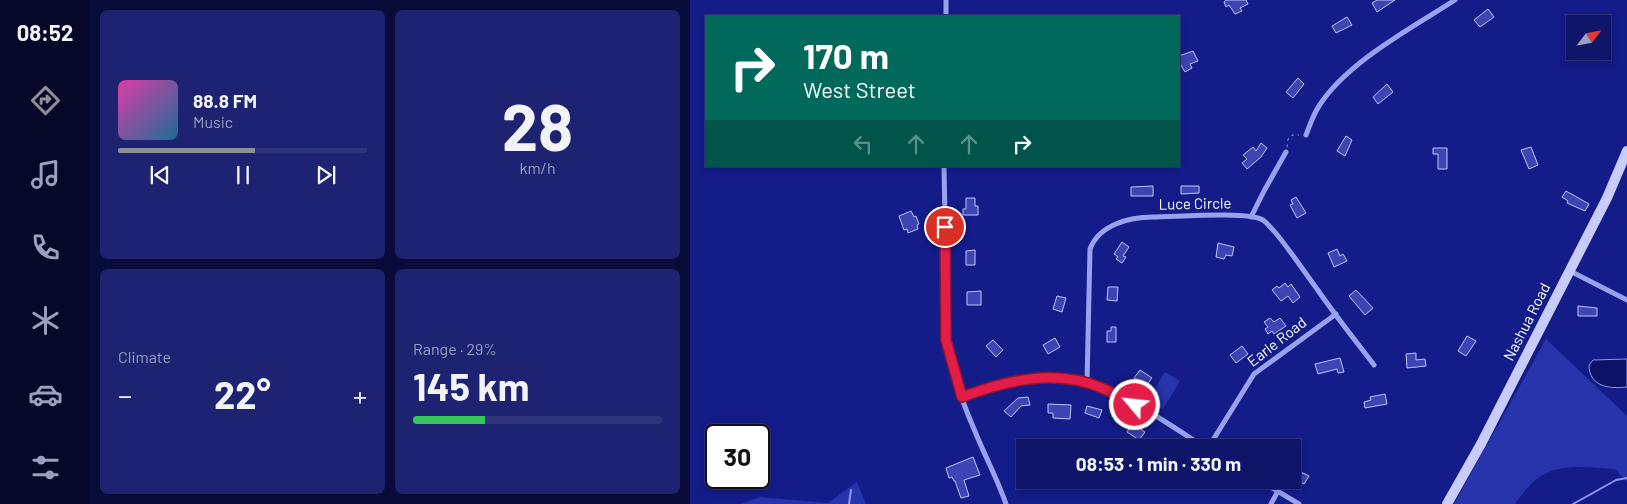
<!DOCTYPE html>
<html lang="en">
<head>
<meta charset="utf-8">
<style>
  :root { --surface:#0f1568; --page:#1d2271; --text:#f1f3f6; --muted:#9b9fc0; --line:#2f347c; --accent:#8c9099 }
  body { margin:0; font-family:Barlow,sans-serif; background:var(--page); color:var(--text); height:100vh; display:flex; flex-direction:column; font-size:19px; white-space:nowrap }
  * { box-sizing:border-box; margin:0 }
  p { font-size:16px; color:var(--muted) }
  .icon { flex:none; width:28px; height:28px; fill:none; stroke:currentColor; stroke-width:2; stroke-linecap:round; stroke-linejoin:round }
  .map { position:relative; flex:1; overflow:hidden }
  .panel { display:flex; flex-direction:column; gap:10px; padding:10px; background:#080c39; width:600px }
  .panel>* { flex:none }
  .hud { position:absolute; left:15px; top:15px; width:475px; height:152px; border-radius:0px; box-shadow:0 2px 8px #0003,0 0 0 1px var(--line); background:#00695c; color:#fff; overflow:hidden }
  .needle { width:32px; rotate:58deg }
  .fabs { position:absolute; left:876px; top:15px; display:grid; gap:10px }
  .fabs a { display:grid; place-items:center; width:45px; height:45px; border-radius:0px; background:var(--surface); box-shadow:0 2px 8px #0003,0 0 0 1px var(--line); font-size:25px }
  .speed { position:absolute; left:15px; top:424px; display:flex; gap:10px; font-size:25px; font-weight:700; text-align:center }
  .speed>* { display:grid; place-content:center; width:65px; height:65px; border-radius:50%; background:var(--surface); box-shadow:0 2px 8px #0003,0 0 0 1px var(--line); line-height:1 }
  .speed .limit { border:2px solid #111; border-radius:8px; background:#fff; color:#111 }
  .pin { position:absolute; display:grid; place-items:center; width:42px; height:42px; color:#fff; margin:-21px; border:2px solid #fff; border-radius:50%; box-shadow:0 1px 5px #0007 }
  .me { position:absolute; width:55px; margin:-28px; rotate:298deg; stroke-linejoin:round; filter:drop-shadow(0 0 4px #0008) }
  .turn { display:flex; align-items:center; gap:18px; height:105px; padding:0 15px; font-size:22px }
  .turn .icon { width:65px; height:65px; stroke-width:2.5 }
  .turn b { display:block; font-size:35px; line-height:42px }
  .lanes { display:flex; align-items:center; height:48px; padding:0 15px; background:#0003; justify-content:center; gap:25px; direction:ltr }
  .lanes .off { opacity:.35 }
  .big { font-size:38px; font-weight:700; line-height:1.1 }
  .panel .widget { flex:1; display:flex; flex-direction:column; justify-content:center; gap:8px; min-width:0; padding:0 18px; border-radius:8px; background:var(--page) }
  .panel .dial { align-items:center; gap:0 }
  .dial b { font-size:65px; line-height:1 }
  .song { display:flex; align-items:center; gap:15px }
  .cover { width:60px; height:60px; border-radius:8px; background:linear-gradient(135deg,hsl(320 70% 55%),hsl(200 70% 35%)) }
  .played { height:5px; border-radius:2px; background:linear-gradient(90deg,var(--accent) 55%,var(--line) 55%) }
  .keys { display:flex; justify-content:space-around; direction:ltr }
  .heat { display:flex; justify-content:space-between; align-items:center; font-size:28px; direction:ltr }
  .charge { height:8px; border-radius:4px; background:linear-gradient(90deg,#34c759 29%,var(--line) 0) }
  .panel .tiles { flex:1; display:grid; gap:10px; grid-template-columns:repeat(2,1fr) }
  .trip { position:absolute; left:326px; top:439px; width:285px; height:50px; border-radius:0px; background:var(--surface); box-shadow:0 2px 8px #0003,0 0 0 1px var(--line); font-weight:700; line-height:50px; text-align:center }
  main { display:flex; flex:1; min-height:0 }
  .menu { display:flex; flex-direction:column; width:90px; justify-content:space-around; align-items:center; background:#06082a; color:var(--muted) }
  .menu .icon { width:35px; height:35px }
  .menu .current { color:var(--accent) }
  .menu b { font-size:22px; color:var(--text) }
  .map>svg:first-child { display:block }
  .green { fill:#2834ab }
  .water { fill:#0c1266; stroke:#8c96f3 }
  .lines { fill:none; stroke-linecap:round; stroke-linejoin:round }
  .stream { stroke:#8c96f3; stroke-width:2 }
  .building { fill:#3c45b3; stroke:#c1c6fb }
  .path { stroke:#9aa2f0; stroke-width:1; stroke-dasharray:2.5 4; stroke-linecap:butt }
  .minor { stroke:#9aa2f0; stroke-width:5 }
  .secondary { stroke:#c8ccfb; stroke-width:10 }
  .route-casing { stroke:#92132f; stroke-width:12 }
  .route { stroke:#e11d48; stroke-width:9 }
  .labels { text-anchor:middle; stroke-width:4; stroke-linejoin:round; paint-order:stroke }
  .street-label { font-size:15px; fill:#fff; stroke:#141c8a }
</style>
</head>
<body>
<main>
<nav class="menu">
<b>08:52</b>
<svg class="icon current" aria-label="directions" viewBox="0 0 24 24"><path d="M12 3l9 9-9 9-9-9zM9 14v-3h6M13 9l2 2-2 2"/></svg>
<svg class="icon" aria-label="music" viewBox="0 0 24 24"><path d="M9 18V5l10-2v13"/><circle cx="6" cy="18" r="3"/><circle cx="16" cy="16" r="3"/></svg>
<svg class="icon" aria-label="phone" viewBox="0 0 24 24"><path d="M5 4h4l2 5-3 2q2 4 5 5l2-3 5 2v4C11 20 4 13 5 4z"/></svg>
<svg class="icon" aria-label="climate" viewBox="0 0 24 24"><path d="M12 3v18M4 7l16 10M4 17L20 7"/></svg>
<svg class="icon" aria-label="car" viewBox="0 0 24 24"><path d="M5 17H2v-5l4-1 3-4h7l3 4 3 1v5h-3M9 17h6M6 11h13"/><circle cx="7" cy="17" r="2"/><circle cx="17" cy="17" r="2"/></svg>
<svg class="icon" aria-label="filters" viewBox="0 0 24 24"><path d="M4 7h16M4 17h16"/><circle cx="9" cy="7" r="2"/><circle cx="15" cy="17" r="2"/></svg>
</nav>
<section class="panel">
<div class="tiles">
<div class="widget">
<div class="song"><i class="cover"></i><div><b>88.8 FM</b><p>Music</p></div></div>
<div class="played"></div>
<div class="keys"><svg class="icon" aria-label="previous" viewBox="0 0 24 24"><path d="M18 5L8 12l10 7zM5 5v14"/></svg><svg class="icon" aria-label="pause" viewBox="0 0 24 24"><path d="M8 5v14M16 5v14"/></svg><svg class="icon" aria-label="next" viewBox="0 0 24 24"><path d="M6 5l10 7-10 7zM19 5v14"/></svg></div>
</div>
<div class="widget dial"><b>28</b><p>km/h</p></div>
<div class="widget"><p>Climate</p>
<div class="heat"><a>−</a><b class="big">22°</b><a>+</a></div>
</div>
<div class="widget"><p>Range · 29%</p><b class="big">145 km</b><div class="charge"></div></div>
</div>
</section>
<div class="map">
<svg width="937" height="504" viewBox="0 0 937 504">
  <rect width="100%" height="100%" fill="#141c8a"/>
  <path class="green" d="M 856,339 L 937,416 L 937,482 L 925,469 C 903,468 876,463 855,474 C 842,480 833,493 825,504 L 764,504 Z
    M 475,372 L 490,381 L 473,409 L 458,400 Z
    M 167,482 L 176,504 L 51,504 L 70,497 L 138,503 Z"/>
  <path class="water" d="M 937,359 L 937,387 C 920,389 899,387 899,365 L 903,360 Z"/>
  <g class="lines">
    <path class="stream" d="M 159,504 L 161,490
      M 883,504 L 926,480 L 937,478"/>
  </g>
  <path class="building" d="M 536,0 L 556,0 L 558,4 L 550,8 L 552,11 L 545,14 L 539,5 L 536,7 L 534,2 Z
    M 687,0 L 705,0 L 687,12 L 682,3 Z
    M 798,9 L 804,17 L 790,27 L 784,20 Z
    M 657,17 L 662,25 L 646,33 L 642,26 Z
    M 503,51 L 508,61 L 500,64 L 502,68 L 495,72 L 489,62 L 489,56 Z
    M 608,78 L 614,84 L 603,98 L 596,92 Z
    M 697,84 L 703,92 L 688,104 L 683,97 Z
    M 656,136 L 662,140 L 655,156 L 647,151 Z
    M 571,143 L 577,148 L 571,157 L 557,169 L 552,163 L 557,159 L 553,155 L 563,147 L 566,151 Z
    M 841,147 L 848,165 L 839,169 L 831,150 Z
    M 743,148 L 757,148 L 757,169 L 748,169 L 748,154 L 743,154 Z
    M 463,186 L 463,196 L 441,196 L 441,187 Z
    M 491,186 L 509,186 L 509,193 L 491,194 Z
    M 876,191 L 899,204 L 895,211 L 877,203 L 878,201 L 872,197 Z
    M 606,197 L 616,213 L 607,218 L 600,205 L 603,204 L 601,200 Z
    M 276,198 L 285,198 L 285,206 L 288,206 L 288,215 L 273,215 L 273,209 L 276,209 Z
    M 221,211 L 224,217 L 226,216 L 229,224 L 227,225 L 228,229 L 218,233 L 217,229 L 214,230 L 209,216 Z
    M 432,242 L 439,247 L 433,256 L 436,257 L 432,263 L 426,259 L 428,257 L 424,254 Z
    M 528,243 L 544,247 L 542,256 L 536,255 L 534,259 L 526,257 Z
    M 647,249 L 650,256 L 653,254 L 657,261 L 644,267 L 638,253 Z
    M 285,250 L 285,265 L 276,265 L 276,251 Z
    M 595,283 L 598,287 L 601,284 L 610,297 L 603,303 L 598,296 L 591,301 L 582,290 L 587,286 L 589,288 Z
    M 418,287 L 428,287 L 427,301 L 417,300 Z
    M 666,290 L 683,308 L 675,315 L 659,296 Z
    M 291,291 L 291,305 L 277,305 L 277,292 Z
    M 367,296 L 376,298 L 372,312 L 363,309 Z
    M 888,306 L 907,308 L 907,316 L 888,316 Z
    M 580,318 L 584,322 L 590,318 L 596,326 L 584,334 L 582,331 L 578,334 L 575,329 L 578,327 L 574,322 Z
    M 421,327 L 426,327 L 426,342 L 417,342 L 417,331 L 421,331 Z
    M 777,336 L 786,341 L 776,356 L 768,351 Z
    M 365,338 L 370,347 L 358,354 L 353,345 Z
    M 303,340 L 313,350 L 306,357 L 296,346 Z
    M 552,346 L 558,354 L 546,363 L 540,355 Z
    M 726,353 L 726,360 L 735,359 L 736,366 L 717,368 L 716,354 Z
    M 650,358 L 654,372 L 648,373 L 647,369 L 628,374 L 625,364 Z
    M 450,370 L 462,378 L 456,386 L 444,378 Z
    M 695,394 L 697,404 L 675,408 L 674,402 L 681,400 L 680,397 Z
    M 338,397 L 340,405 L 331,406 L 321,417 L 314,411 L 328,398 Z
    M 358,404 L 381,405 L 380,419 L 363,418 L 363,413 L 358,413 Z
    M 397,406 L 412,410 L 409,418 L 395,413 Z
    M 442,424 L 455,432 L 449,440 L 437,432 Z
    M 283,457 L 290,475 L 274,480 L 279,496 L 271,498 L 265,481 L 264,481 L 262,477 L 259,478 L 256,468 Z
    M 606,464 L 611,467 L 609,471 L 619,476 L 614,484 L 602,477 L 602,471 Z"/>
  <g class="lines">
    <path class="path" d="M 597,147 L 598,139 L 602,135 L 609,135"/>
    <path class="minor" d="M 256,16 L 256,0
      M 616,135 C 620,125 623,115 629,106 C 657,62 722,28 765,0
      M 254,166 L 256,272 L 256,340 C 261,370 272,401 284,429 C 294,454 307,478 316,504
      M 561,217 L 574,191 L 596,152
      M 880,271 L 937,300
      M 397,383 L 400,249 C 409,225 439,217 463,217 C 486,217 556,211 573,220 C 577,223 581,228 584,231 C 600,250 613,270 627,289 C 645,315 665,340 684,365
      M 272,397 C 317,380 367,369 413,388 C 449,403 483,427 516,448
      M 518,448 L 564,374 L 646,314
      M 569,480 L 609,504
      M 581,504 L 588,491"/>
    <path class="secondary" d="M 757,504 L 791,444 L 917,198 L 937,151"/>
  </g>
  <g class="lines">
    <g class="route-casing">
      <path id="route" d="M 255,227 L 256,340 L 272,397 C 317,380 368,368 414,389 C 425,393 435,400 445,405"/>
    </g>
    <use href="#route" class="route"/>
  </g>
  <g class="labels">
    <g class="street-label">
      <text transform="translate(505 204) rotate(-1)" y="5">Luce Circle</text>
      <text transform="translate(837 322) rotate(-63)" y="5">Nashua Road</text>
      <text transform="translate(587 342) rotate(-38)" y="5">Earle Road</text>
    </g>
  </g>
</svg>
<div class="fabs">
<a><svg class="needle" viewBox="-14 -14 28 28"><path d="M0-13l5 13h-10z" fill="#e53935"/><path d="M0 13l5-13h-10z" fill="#9b9fc0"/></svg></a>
</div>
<div class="speed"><div class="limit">30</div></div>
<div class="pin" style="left:255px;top:227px;background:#d93025"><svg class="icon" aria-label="arrive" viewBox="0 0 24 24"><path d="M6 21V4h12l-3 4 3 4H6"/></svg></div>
<svg class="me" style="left:445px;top:405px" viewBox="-20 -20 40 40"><circle r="17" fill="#e11d48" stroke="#fff" stroke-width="3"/><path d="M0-11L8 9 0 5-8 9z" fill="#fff"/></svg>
<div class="trip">08:53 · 1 min · 330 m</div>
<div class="hud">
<div class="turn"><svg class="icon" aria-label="right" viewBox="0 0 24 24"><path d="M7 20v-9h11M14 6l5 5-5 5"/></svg><div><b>170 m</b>West Street</div></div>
<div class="lanes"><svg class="icon off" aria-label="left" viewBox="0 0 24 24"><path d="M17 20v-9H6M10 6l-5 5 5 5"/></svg><svg class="icon off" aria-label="ahead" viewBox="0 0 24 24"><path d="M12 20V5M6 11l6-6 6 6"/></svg><svg class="icon off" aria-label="ahead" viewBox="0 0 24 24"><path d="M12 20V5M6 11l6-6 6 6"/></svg><svg class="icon" aria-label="right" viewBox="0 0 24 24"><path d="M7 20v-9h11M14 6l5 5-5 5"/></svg></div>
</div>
</div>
</main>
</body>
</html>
